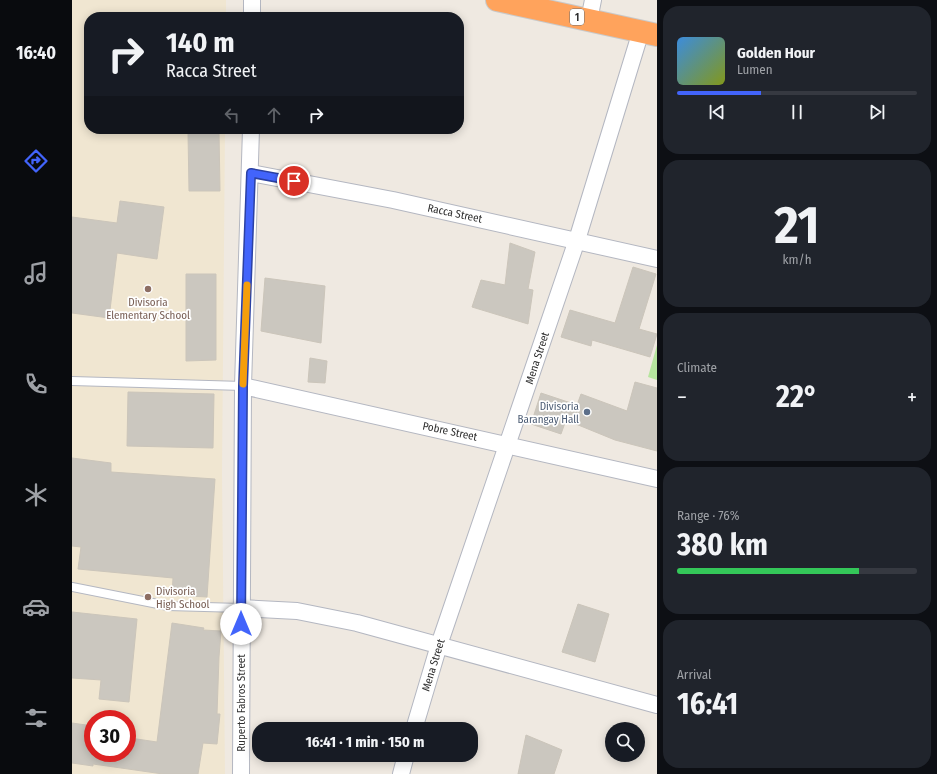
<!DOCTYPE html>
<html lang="en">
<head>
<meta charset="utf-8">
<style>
  :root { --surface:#171b24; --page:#20242c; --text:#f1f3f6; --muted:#9ea1a6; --line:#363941; --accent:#4264fb }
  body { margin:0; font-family:"Fira Sans Condensed",sans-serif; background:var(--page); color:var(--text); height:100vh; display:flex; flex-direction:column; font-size:15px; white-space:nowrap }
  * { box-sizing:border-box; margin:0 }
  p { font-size:13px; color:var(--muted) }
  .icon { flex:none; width:22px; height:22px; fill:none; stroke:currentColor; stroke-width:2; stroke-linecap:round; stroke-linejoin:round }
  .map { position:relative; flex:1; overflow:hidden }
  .panel { display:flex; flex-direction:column; gap:6px; padding:6px; background:#0d0f14; width:280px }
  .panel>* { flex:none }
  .hud { position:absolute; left:12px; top:12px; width:380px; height:122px; border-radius:16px; box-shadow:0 2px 10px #0003; background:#171b24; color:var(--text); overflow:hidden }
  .controls { position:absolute; left:533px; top:722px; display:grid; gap:8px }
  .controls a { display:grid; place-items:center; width:40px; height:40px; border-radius:50%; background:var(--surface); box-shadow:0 2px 10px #0003; font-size:20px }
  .speed { position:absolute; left:12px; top:710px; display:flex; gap:8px; font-size:20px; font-weight:700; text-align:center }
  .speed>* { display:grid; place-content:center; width:52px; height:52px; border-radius:50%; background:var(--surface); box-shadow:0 2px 10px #0003; line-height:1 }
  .speed .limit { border:6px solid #d22; background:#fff; color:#111 }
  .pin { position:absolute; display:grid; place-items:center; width:34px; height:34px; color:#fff; margin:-17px; border:2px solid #fff; border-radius:50%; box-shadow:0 1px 4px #0007 }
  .me { position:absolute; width:44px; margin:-22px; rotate:0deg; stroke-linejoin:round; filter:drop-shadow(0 0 3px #0008) }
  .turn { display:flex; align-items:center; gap:14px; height:84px; padding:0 16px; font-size:18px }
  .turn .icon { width:52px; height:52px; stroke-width:2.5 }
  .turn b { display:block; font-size:28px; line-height:34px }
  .lanes { display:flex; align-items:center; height:38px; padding:0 16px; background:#0003; justify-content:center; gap:20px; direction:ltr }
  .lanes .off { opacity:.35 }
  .big { font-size:30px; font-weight:700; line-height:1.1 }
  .panel .widget { flex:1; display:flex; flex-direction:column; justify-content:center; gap:6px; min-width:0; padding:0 14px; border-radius:16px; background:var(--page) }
  .panel .dial { align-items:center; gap:0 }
  .dial b { font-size:52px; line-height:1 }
  .song { display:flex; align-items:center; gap:12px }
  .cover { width:48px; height:48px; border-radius:6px; background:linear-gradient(135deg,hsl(210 70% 55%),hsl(70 70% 35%)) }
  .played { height:4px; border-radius:2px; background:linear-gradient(90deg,var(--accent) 35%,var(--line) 35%) }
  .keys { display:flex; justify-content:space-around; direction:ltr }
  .heat { display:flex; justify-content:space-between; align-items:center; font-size:22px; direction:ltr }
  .charge { height:6px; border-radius:3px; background:linear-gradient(90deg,#34c759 76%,var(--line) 0) }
  .trip { position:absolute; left:180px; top:722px; width:226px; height:40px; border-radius:16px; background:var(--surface); box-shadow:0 2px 10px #0003; font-weight:700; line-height:40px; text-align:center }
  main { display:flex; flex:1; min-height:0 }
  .menu { display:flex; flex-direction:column; width:72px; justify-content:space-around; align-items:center; background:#090b0e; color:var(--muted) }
  .menu .icon { width:28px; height:28px }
  .menu .current { color:var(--accent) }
  .menu b { font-size:18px; color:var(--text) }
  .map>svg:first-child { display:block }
  .education { fill:#f0e6d1; fill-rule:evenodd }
  .green { fill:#b6e59e }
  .building { fill:#cbc7bf; stroke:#cbc5ba }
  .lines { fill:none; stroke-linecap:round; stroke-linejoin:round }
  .lane-casing { stroke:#b4b7c1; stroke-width:10 }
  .street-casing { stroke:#b4b7c1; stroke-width:18 }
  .highway-casing { stroke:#c9c9c9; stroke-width:24 }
  .lane { stroke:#fff; stroke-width:8 }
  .street { stroke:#fff; stroke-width:16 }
  .highway { stroke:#ffa35c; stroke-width:22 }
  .route-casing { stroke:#2b41a3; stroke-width:10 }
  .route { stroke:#4264fb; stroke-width:7 }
  .slow { stroke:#f59e0b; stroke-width:7 }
  .education-dot { fill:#8d6e63; stroke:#fff; stroke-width:1.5 }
  .service-dot { fill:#5c6f8a; stroke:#fff; stroke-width:1.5 }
  .labels { text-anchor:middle; stroke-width:3.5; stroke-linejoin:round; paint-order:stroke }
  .shield { fill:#fff; stroke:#6d6d6d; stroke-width:1 }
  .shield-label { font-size:10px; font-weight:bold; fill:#2e2e2e }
  .street-label { font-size:11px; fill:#2e2e2e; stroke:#fff }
  .education-label { font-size:11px; fill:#785e54; stroke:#fff }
  .service-label { font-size:11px; fill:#4e5e75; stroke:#fff; text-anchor:end }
</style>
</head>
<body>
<main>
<nav class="menu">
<b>16:40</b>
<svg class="icon current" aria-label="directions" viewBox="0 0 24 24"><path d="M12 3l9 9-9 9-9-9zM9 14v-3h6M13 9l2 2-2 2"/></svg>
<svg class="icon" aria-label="music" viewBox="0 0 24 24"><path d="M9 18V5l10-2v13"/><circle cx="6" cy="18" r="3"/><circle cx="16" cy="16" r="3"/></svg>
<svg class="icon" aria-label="phone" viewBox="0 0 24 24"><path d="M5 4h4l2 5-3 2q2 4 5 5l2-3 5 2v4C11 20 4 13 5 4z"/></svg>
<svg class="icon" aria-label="climate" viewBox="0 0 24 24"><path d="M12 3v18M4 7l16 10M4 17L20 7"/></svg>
<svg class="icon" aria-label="car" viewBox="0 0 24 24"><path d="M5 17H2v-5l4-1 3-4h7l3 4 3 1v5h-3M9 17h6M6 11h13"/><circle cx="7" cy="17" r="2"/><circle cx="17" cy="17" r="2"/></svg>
<svg class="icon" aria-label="filters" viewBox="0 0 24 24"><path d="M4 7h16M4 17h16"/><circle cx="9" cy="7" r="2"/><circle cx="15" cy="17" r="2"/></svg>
</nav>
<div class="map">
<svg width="585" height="774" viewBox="0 0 585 774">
  <rect width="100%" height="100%" fill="#efe9e1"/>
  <path class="education" d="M 0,0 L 154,0 L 154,17 L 17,17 L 17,129 L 153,129 L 150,474 L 153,774 L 0,774 ZM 21,719 L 55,719 L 55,753 L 21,753 Z"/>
  <path class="green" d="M 585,345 L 585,380 L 576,377 Z"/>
  <path class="building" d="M 116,132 L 147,132 L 148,191 L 117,191 Z
    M 48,201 L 92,207 L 85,259 L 45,253 L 37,318 L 0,313 L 0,217 L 45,223 Z
    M 438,243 L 463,252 L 456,289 L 461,290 L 456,324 L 400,307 L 409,280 L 433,285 Z
    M 561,267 L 584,274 L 567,329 L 585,334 L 578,357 L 520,340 L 519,346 L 489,337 L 498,310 L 543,323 Z
    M 114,274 L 144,274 L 144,360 L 114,361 Z
    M 193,278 L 253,286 L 249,343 L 189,331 Z
    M 238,358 L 255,361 L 253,383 L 236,382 Z
    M 563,382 L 585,388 L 585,451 L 543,440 L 494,420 L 489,434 L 459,424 L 469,393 L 505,405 L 509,394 L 555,411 Z
    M 56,392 L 142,394 L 141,448 L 55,446 Z
    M 0,458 L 39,463 L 39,472 L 143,479 L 135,597 L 100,595 L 101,578 L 6,569 L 9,547 L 0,546 Z
    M 506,604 L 537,614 L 523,662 L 490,652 Z
    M 0,612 L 65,619 L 57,702 L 27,699 L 29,680 L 0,678 Z
    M 100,623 L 132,628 L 131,630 L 149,631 L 147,657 L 145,714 L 148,714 L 145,744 L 131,743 L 126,774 L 91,774 L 21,764 L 21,766 L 0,763 L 0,723 L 21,726 L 21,753 L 55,753 L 58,738 L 85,742 Z
    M 454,735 L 490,750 L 482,774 L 446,774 Z"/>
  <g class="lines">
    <g class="lane-casing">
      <path id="lane" d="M 0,381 L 171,386
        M 0,587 L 96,606 L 169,608"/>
    </g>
    <g class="street-casing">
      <path id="street" d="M 180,17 L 180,0
        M 517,20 L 521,0
        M 179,173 L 321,200 L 585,259
        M 171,386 L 585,479
        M 169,608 L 225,611 L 285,623 L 585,705
        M 342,729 L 367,645 L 505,240 L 569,31
        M 169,774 L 171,386 L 179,129
        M 329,774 L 334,755"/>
    </g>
    <g class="highway-casing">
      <path id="highway" d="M 425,0 L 585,35"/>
    </g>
    <use href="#lane" class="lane"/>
    <use href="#street" class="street"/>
    <use href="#highway" class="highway"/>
  </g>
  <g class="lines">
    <g class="route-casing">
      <path id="route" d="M 169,624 L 171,386 L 179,173 L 222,181"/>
    </g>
    <use href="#route" class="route"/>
    <path class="slow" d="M 171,384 L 175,285"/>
  </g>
  <g class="education-dot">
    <circle cx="76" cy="289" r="4"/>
    <circle cx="76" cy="597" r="4"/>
  </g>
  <circle class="service-dot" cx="515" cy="412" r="4"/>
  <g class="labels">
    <rect class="shield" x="498" y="9" width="14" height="16" rx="3"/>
    <g class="shield-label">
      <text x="505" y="21">1</text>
    </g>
    <g class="street-label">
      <text transform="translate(383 213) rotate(12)" y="4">Racca Street</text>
      <text transform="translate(465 358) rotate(-72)" y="4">Mena Street</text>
      <text transform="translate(378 431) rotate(12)" y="4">Pobre Street</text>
      <text transform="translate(361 665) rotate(-73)" y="4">Mena Street</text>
      <text transform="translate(169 703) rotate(-90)" y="4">Ruperto Fabros Street</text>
    </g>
    <g class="education-label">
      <text x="76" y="306">Divisoria<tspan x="76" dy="13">Elementary School</tspan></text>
      <text x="84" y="595" text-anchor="start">Divisoria<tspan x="84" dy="13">High School</tspan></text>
    </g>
    <g class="service-label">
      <text x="507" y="410">Divisoria<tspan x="507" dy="13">Barangay Hall</tspan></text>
    </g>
  </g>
</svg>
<div class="controls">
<a><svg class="icon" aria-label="search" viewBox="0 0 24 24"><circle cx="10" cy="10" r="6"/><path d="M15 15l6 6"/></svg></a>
</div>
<div class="speed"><div class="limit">30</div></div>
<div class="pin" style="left:222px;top:181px;background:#d93025"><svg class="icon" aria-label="arrive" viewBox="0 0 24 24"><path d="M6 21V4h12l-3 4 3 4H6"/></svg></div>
<svg class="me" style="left:169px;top:624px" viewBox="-20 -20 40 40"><circle r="19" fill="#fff"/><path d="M0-13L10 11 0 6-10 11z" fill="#4264fb"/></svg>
<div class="trip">16:41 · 1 min · 150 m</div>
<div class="hud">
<div class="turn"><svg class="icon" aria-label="right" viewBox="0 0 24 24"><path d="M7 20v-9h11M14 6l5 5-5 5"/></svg><div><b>140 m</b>Racca Street</div></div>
<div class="lanes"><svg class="icon off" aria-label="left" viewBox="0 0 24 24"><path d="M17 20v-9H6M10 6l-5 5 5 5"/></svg><svg class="icon off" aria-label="ahead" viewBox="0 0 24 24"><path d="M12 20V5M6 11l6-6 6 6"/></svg><svg class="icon" aria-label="right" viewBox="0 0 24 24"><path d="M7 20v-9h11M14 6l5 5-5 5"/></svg></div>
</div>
</div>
<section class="panel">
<div class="widget">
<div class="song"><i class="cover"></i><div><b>Golden Hour</b><p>Lumen</p></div></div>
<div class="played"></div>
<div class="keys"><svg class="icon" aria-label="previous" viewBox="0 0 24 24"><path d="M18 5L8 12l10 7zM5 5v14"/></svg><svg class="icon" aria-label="pause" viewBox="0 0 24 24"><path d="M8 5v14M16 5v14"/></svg><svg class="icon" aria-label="next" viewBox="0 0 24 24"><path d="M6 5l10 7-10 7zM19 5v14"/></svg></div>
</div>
<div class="widget dial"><b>21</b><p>km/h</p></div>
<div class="widget"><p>Climate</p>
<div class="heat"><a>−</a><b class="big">22°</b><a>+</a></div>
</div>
<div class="widget"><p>Range · 76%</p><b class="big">380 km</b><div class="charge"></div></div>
<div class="widget"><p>Arrival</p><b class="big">16:41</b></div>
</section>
</main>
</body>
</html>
